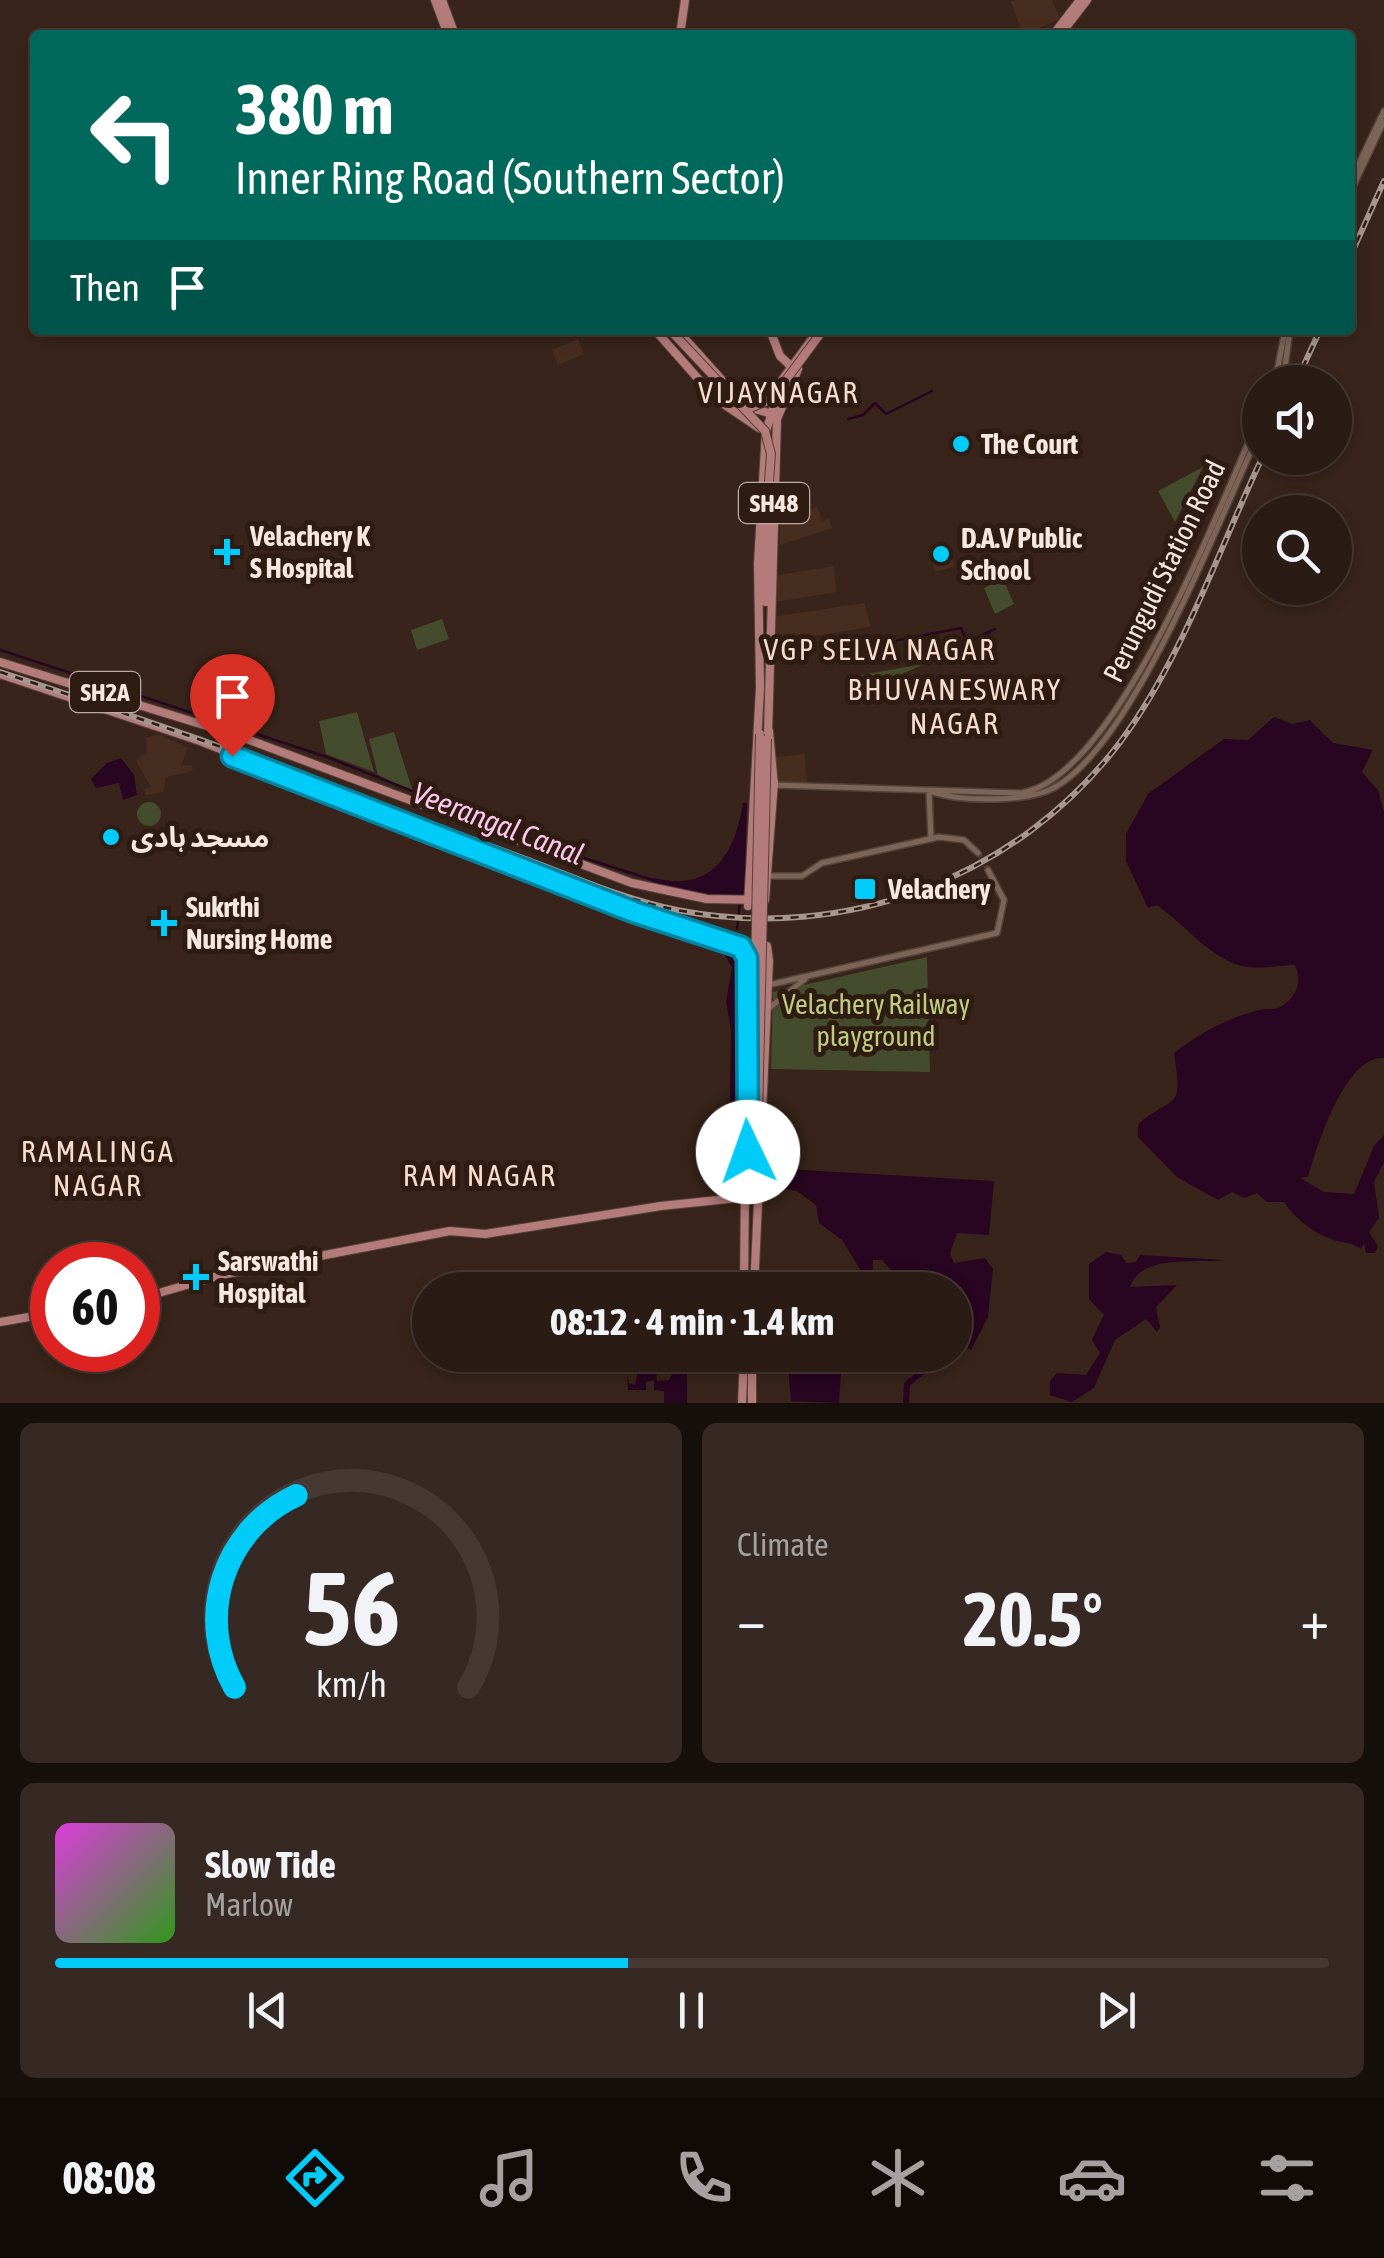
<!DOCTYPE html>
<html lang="en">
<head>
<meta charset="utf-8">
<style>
  :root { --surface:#2a1b14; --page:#362822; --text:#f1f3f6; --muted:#a5a1a0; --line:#463934; --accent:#00cbf9 }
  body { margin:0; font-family:"Asap Condensed","Noto Sans Arabic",sans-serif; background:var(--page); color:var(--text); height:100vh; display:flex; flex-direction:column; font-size:38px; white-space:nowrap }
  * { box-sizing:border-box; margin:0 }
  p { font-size:32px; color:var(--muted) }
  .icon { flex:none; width:55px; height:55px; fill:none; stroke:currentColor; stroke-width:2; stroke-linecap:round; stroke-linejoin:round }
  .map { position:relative; height:1403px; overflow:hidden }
  .side { display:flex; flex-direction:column; gap:20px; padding:20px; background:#170f0b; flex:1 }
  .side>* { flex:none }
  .hud { position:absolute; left:30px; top:30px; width:1325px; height:305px; border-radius:10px; box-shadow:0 5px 15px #0003,0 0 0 2px var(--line); background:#00695c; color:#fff; overflow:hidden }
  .buttons { position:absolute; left:1242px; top:365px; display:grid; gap:20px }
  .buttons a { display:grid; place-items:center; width:110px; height:110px; border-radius:50%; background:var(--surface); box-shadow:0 5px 15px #0003,0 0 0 2px var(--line); font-size:50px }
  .speed { position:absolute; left:30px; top:1242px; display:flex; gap:20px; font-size:50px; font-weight:700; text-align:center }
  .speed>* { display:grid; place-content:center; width:130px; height:130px; border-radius:50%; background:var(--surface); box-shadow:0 5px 15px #0003,0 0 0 2px var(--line); line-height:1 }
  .speed .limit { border:15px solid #d22; background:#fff; color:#111 }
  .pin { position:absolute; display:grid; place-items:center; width:85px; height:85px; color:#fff; margin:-102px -42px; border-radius:50% 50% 50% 0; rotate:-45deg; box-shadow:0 0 10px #0007 }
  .pin .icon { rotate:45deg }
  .me { position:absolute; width:110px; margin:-55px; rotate:357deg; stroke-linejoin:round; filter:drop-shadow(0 0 8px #0008) }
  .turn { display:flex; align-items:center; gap:35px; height:210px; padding:0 40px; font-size:45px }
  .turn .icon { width:130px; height:130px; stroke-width:2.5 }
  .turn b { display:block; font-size:70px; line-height:85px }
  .then { display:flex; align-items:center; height:95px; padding:0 40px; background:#0003; gap:20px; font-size:38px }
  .big { font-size:75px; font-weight:700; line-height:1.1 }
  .side .widget { flex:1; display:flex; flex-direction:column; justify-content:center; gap:15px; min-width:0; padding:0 35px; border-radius:15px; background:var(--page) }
  .side .dial { align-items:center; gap:0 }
  .dial svg { height:260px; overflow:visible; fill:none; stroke:var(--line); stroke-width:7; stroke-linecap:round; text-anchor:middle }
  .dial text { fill:var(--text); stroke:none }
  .song { display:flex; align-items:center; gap:30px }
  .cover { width:120px; height:120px; border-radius:15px; background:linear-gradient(135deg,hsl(300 70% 55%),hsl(110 70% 35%)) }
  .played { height:10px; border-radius:5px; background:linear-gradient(90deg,var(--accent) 45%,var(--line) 45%) }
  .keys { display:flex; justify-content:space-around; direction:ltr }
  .heat { display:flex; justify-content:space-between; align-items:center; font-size:55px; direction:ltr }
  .side .tiles { flex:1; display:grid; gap:20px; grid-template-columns:1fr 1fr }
  .widget:last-child { grid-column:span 2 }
  .trip { position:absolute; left:412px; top:1272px; width:560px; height:100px; border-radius:50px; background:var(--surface); box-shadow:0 5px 15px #0003,0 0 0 2px var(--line); font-weight:700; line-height:100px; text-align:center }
  .dock { display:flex; height:160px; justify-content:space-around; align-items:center; background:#110b08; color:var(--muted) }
  .dock .icon { width:70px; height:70px }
  .dock .active { color:var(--accent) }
  .dock b { font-size:45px; color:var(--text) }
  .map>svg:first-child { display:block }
  .built { fill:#472d20 }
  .green { fill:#454b2d }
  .water { fill:#280520 }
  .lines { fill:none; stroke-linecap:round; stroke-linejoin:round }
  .stream { stroke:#280520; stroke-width:2.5 }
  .river { stroke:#280520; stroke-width:6 }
  .minor-tunnel { stroke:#544138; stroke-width:5; stroke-dasharray:5 2.5; stroke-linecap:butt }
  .minor-casing { stroke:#53423a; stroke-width:8 }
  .major-casing { stroke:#53423a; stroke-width:10 }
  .minor { stroke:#7c6458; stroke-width:5 }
  .major { stroke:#b47b7b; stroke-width:8 }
  .rail-casing { stroke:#a6968d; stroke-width:6 }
  .rail { stroke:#2e1b11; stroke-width:2.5; stroke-dasharray:8; stroke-linecap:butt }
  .major-bridge-casing { stroke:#53423a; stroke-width:10; stroke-linecap:butt }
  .major-bridge { stroke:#b47b7b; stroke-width:8 }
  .route-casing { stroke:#0084a2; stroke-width:25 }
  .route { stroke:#00cbf9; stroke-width:18 }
  .poi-dot { fill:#00cbf9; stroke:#2e1b11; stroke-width:4 }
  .labels { text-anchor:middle; stroke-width:10; stroke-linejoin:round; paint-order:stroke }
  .shield { fill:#2e1b11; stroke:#baaaa3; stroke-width:2.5 }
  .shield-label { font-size:25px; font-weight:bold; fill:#f6e8e1 }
  .poi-label { font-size:28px; font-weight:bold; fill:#f6e8e1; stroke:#2e1b11; text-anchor:start }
  .street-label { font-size:28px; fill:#f6e8e1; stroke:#2e1b11 }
  .park-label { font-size:28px; fill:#becc82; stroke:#2e1b11 }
  .neighbourhood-label { font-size:30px; letter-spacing:2.5px; fill:#f6dbce; stroke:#2e1b11 }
  .water-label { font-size:30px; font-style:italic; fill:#ffc7ed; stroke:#2e1b11 }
</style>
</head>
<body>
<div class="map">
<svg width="1384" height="1403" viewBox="0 0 1384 1403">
  <rect width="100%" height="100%" fill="#38241a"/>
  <path class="built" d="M 1015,0 L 1052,0 L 1060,19 L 1023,35 L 1011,2 Z
    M 578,339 L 584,354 L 558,365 L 552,350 Z
    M 817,507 L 823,521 L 829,519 L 832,528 L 780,545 L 780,518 Z
    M 947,543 L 955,566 L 935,572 L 929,549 Z
    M 833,566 L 837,592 L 775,602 L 773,576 Z
    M 864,603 L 871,627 L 771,643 L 772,617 Z
    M 159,734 L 188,748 L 181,766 L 191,765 L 193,771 L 166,777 L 163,792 L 146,795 L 144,789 L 151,787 L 136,761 L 147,752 L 146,738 Z
    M 805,754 L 807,783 L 775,783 L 775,757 Z"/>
  <path class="green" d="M 1203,467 L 1175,522 L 1158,491 Z
    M 1003,579 L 1014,604 L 995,614 L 984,588 Z
    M 442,619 L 449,639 L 417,650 L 411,630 Z
    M 924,664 L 854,696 L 850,677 Z
    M 357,712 L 374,772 L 326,754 L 319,721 Z
    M 394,732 L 413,792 L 378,775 L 369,739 Z
    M137 814a12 12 0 1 1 24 0a12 12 0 1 1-24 0Z
    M 927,957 L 930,1072 L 771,1069 L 773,992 Z"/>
  <path class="water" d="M 1274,717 L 1292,724 L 1310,720 L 1333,743 L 1373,750 L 1362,772 L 1378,790 L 1384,812 L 1384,1058 C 1345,1055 1317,1146 1308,1177 L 1300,1178 L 1324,1192 L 1354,1194 L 1374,1146 L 1384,1135 L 1384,1162 L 1374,1182 L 1379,1218 L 1369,1232 L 1378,1246 L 1375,1253 L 1366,1253 L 1364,1243 L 1361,1249 C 1352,1242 1348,1244 1338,1241 C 1317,1236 1295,1219 1284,1202 L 1267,1202 L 1257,1193 L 1244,1198 L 1232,1192 L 1218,1200 L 1177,1177 L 1138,1137 L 1138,1124 C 1176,1093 1183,1112 1174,1053 C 1198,1034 1229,1017 1260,1010 C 1268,1008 1275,1011 1282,1006 C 1298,995 1302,981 1295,965 C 1280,965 1262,969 1247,967 C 1211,961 1186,925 1157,905 L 1148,908 L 1126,861 L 1126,834 L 1148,794 L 1224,739 L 1248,740 Z
    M 121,758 L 134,775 L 137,795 L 123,800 L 119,783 L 96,788 L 91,779 L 107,763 Z
    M 743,803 L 747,803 L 744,900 L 652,884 L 654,878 C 712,893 735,854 743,803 Z
    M 720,948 L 741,950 L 744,957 L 742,1144 L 729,1145 L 731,1030 L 726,1002 L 732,967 Z
    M 767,1168 L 994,1181 L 989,1235 L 957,1233 L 950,1253 L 954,1263 L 985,1258 L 993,1269 L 988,1317 L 971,1350 L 955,1342 L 955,1290 L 927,1290 L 920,1277 L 895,1274 L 882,1260 L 873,1260 L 873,1269 L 863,1274 L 842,1240 L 819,1223 L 816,1205 L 797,1191 L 766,1187 Z
    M 1106,1252 L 1121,1255 L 1126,1263 L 1136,1262 L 1140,1255 L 1225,1260 C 1196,1264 1142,1253 1130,1287 L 1177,1285 L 1156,1307 L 1160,1327 L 1157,1332 L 1146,1319 L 1115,1340 L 1094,1388 L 1072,1402 L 1050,1395 L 1050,1381 L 1057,1373 L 1086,1375 L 1100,1353 L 1092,1340 L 1104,1315 L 1089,1299 L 1089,1264 Z
    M 787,1355 L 842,1355 L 839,1403 L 791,1401 Z
    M 687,1368 L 687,1403 L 664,1403 L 664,1391 L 654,1390 L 654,1380 L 646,1382 L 646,1390 L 628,1390 L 627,1374 L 629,1383 L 635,1385 L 637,1374 L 656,1371 L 657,1381 L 669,1380 L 674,1370 Z"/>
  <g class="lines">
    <path class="stream" d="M 848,419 L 863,415 L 875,403 L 886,414 L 932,391
      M 894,641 L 961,628 L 967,642
      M 970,641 L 995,629
      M 0,650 L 327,757 L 565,852 L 653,880
      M 737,929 L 740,902
      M 736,1162 L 736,1142"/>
    <path class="river" d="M 736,1162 L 773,1175
      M 906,1403 L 907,1384 L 944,1355"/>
    <path class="minor-tunnel" d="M 978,853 L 988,870"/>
    <g class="minor-casing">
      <path id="minor" d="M 1350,182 L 1384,111
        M 1350,193 L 1384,121
        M 1275,382 L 1285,330
        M 1283,382 L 1290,330
        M 773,785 L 1021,793 C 1117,778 1221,502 1260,416
        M 930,791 C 959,802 1030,803 1057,786 C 1137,738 1218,520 1260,432
        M 929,792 L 931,839
        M 768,876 L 802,876 L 822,863 L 939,837 L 964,840 L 978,853
        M 768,985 L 997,933 L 1004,900 L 988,870
        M 768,1009 L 805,979"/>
    </g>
    <g class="major-casing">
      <path id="major" d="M 435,0 L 448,35
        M 442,0 L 455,35
        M 680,35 L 685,0
        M 1053,35 L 1080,0
        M 1060,35 L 1087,0
        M 655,330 L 716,399 L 759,428
        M 677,330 L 721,379
        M 770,330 L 780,356 L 793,368
        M 734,393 L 751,408 L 769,413
        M 766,602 L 766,523
        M 0,662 L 236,735 L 632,883 L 707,899 L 765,900 L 774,782
        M 0,674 L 200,741 L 634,912 L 741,947 L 747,958
        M 769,731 L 774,786
        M 768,735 L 777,419 L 798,369
        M 256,760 L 294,775
        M 405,819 L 513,861
        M 748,906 L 760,688 L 758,563 L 766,431 L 782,380 L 815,335
        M 744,1290 L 747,958 L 751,943 L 767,946 L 769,961 L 754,1290
        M 138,1299 L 221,1275 L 450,1231 L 485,1234 L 661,1206 L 747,1197
        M 0,1322 L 52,1313
        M 742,1403 L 744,1355
        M 752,1403 L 752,1355"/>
    </g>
    <use href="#minor" class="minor"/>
    <use href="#major" class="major"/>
    <g class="rail-casing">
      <path id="rail" d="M 1350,257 L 1384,181
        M 1296,382 L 1320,330
        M 0,672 C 122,712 244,754 364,799 C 420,820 475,840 531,861 C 579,879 626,900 677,910 C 845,943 1018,878 1121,741 C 1183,657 1218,551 1262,458"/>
    </g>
    <use href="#rail" class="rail"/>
    <g class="major-bridge-casing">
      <path id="major-bridge" d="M 670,330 L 765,431 L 771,454 L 766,523
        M 745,410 L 772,399 L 823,330
        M 752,1114 L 760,734
        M 758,1115 L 767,739"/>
    </g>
    <use href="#major-bridge" class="major-bridge"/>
  </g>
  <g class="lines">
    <g class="route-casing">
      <path id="route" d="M 232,756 L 634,912 L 741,947 L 747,958 L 748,1152"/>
    </g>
    <use href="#route" class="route"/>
  </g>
  <g class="poi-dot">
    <circle cx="961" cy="444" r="10"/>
    <path d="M222 537h10v10h10v10h-10v10h-10v-10h-10v-10h10z"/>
    <circle cx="941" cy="554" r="10"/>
    <circle cx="111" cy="837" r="10"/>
    <rect x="853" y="877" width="24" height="24" rx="5"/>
    <path d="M159 908h10v10h10v10h-10v10h-10v-10h-10v-10h10z"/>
    <path d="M191 1262h10v10h10v10h-10v10h-10v-10h-10v-10h10z"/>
  </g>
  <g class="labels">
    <g class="shield">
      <rect x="739" y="483" width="70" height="40" rx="8"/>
      <rect x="70" y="672" width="70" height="40" rx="8"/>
    </g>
    <g class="shield-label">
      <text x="774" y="512">SH48</text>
      <text x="105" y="701">SH2A</text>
    </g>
    <g class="poi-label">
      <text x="981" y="454">The Court</text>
      <text x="250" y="546">Velachery K<tspan x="250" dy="32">S Hospital</tspan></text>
      <text x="961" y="548">D.A.V Public<tspan x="961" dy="32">School</tspan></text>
      <text x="131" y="847">مسجد ہادی</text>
      <text x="888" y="899">Velachery</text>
      <text x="186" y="917">Sukrthi<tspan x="186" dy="32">Nursing Home</tspan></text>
      <text x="218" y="1271">Sarswathi<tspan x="218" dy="32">Hospital</tspan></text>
    </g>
    <g class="street-label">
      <text transform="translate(1164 571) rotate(-64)" y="10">Perungudi Station Road</text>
    </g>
    <g class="park-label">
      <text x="876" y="1014">Velachery Railway<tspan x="876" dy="32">playground</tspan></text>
    </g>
    <g class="neighbourhood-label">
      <text x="779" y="403">VIJAYNAGAR</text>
      <text x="880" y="660">VGP SELVA NAGAR</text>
      <text x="955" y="700">BHUVANESWARY<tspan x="955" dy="34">NAGAR</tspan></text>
      <text x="98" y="1162">RAMALINGA<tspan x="98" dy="34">NAGAR</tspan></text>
      <text x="480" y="1186">RAM NAGAR</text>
    </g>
    <g class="water-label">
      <text transform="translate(498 824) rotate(21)" y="10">Veerangal Canal</text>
    </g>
  </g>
</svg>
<div class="buttons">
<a><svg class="icon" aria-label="sound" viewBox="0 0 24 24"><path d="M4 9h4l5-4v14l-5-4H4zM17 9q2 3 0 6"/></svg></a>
<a><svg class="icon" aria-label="search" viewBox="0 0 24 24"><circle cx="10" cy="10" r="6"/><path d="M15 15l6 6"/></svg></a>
</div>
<div class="speed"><div class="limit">60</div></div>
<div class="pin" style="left:232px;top:756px;background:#d93025"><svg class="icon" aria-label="arrive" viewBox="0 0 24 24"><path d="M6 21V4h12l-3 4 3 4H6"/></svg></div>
<svg class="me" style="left:748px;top:1152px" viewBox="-20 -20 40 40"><circle r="19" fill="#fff"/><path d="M0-13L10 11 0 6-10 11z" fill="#00cbf9"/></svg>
<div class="trip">08:12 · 4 min · 1.4 km</div>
<div class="hud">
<div class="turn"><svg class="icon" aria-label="left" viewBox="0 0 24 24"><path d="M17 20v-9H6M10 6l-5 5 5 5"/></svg><div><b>380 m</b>Inner Ring Road (Southern Sector)</div></div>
<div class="then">Then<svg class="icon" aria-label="arrive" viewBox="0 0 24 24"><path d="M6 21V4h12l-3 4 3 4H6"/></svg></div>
</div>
</div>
<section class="side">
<div class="tiles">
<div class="widget dial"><svg viewBox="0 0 100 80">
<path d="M14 69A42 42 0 1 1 86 69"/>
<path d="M14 69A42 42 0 0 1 33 10" stroke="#00cbf9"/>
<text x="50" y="56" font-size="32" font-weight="700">56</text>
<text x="50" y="72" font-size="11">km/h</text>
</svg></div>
<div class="widget"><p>Climate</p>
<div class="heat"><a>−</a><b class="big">20.5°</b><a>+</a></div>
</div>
<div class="widget">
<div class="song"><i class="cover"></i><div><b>Slow Tide</b><p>Marlow</p></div></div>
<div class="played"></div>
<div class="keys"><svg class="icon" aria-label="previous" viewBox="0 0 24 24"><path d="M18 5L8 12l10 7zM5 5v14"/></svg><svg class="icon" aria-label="pause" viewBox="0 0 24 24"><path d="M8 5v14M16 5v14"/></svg><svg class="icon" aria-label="next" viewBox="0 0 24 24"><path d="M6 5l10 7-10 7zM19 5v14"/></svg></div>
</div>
</div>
</section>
<nav class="dock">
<b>08:08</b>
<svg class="icon active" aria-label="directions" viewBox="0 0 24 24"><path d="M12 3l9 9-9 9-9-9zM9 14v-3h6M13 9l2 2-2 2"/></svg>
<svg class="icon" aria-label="music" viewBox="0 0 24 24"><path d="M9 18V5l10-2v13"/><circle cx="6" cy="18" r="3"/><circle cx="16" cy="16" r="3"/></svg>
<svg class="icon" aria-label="phone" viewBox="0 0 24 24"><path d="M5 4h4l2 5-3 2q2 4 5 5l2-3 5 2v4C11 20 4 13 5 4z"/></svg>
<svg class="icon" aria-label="climate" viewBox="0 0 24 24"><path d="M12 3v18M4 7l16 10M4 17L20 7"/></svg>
<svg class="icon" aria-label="car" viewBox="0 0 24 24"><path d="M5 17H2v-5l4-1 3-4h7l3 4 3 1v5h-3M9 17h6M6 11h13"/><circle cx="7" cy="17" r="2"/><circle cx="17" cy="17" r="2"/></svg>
<svg class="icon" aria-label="filters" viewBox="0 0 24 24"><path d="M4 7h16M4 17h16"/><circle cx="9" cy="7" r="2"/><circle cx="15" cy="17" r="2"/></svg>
</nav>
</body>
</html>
